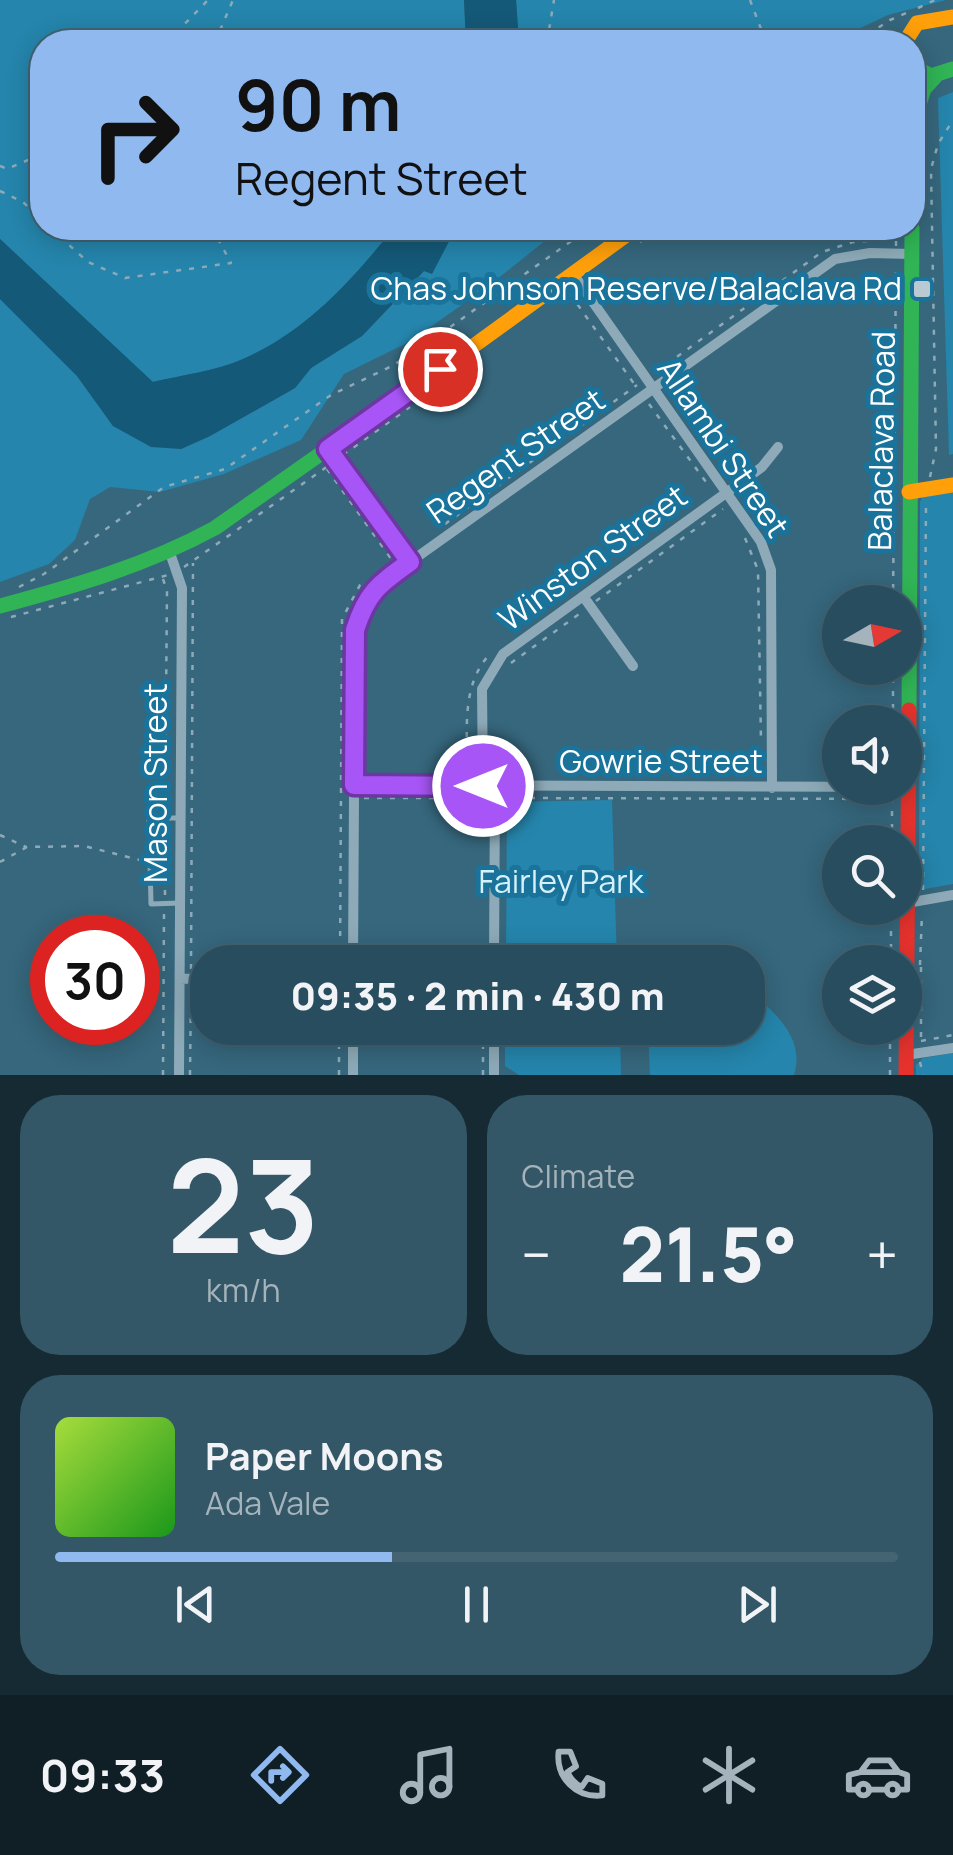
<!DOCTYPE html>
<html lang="en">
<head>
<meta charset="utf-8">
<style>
  :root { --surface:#284d5e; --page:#345767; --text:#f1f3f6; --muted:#a5b4bc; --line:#446473; --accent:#90b9f0 }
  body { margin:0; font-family:Manrope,sans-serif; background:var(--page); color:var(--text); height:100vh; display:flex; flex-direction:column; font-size:38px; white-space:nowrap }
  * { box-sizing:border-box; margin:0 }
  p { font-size:32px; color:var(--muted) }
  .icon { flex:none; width:55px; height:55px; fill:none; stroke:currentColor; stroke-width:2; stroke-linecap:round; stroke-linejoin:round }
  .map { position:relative; height:1075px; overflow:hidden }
  .side { display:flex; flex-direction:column; gap:20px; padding:20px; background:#162a34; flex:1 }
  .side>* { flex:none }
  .top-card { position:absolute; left:30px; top:30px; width:895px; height:210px; border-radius:40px; box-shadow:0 5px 25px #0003,0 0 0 2px var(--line); background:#90b9f0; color:#111; overflow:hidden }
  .needle { width:65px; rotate:81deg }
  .tools { position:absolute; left:822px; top:585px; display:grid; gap:20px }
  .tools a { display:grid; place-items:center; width:100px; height:100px; border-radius:50%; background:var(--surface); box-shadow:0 5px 25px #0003,0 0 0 2px var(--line); font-size:50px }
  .speed { position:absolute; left:30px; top:915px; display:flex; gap:20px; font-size:50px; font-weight:700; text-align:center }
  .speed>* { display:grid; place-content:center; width:130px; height:130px; border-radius:50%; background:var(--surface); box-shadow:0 5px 25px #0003,0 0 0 2px var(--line); line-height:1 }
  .speed .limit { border:15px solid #d22; background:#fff; color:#111 }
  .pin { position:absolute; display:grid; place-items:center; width:85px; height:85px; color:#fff; margin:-42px; border:5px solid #fff; border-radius:50%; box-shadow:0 2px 10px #0007 }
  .me { position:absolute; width:110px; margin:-55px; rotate:270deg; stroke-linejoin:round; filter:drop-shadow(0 0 8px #0008) }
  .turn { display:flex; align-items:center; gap:35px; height:210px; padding:0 40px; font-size:45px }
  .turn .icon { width:130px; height:130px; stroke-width:2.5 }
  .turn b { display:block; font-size:70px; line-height:85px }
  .big { font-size:75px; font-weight:800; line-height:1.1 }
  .side .card { flex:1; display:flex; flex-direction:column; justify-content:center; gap:15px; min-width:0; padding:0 35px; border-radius:40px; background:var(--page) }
  .side .dial { align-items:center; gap:0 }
  .dial b { font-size:130px; line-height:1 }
  .song { display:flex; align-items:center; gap:30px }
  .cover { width:120px; height:120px; border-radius:15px; background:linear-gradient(135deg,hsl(80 70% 55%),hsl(120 70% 35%)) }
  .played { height:10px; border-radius:5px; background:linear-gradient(90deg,var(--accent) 40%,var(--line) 40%) }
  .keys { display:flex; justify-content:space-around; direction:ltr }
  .heat { display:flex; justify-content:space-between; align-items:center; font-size:55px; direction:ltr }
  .side .tiles { flex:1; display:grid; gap:20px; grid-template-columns:1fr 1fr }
  .card:last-child { grid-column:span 2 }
  .trip { position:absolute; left:190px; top:945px; width:575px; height:100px; border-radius:40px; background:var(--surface); box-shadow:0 5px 25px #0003,0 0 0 2px var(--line); font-weight:800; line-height:100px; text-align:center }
  .dock { display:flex; height:160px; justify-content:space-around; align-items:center; background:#101f26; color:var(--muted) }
  .dock .icon { width:70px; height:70px }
  .dock .active { color:var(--accent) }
  .dock b { font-size:45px; color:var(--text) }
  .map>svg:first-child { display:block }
  .green { fill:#2585ac }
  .water { fill:#145978 }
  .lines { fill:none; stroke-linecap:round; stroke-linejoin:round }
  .path { stroke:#8eaab8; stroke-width:2.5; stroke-dasharray:5 8; stroke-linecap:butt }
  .lane { stroke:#8eaab8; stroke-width:5 }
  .street { stroke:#8eaab8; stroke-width:10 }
  .fast { stroke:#30b455; stroke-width:15 }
  .slow { stroke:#ff9f0a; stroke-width:15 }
  .jam { stroke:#e5322d; stroke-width:15 }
  .route-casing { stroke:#6d37a1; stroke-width:25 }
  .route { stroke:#a855f7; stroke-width:18 }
  .poi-dot { fill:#b9cad2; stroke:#19739a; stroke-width:4 }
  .labels { text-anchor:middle; stroke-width:10; stroke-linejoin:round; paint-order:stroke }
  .poi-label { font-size:32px; fill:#fff; stroke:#19739a; text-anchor:end }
  .street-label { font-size:32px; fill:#fff; stroke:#19739a }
  .park-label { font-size:32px; fill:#d6f1fc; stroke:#19739a }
</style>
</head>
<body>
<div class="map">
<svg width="953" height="1075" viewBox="0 0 953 1075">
  <rect width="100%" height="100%" fill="#36677d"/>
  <path class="green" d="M 0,0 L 464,0 L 466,42 L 42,42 L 42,228 L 394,228 C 352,280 306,332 243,359 C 215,371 182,375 152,382 L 0,239 Z
    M 516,0 L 946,0 L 888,15 L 831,42 L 519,42 Z
    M 953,92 L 953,454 L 949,455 L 938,98 Z
    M 456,228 L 561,228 L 486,288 L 409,342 L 344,374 L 301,440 L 224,474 L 160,492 L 110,487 L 90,499 L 75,540 L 49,564 L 0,582 L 0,299 L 77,376 L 113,426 L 181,449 L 210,436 L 295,388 L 311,368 L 362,336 L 424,271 L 432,273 Z
    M 953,490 L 953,884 L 919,890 L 920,502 L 924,494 Z
    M 612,800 L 617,962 L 506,962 L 507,802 Z
    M 748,988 C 773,1012 806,1037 794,1075 L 650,1075 L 648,1028 L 748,1028 Z
    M 505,1028 L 620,1028 L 621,1075 L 519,1075 L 505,1066 Z
    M 953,1053 L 953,1075 L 916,1075 L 916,1065 L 923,1058 Z"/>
  <path class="water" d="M 464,0 L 516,0 L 519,42 L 466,42 Z
    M 394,228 L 456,228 L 432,274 L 424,271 L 362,336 L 311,368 L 295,388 L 210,436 L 181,449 L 151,447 L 113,426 L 77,376 L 0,299 L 0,239 L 153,382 C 182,375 216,371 243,359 C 307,331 352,280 394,228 Z"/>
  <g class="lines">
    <path class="path" d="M 750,0 L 766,42
      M 918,8 L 935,0
      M 167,42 L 208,0
      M 215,42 L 233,0
      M 547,42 L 554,0
      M 857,42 L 890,20 L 911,11
      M 0,166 L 7,169 L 42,154
      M 0,191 L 23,202 L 42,220
      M 50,228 L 88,262 L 125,278 L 231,263 L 212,228
      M 896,228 L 896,246
      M 640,242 L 660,228
      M 570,294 L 635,385
      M 656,372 L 822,252 L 853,242 L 896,239
      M 649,404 L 706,482
      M 343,455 L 410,407
      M 327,469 L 392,560
      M 930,477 L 936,449 L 931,169 L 938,144 L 953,120
      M 445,524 L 637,385
      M 745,538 L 758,570 L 761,742
      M 184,567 L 328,466
      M 163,579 L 167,591 L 165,810
      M 19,587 L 44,574 L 164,487 L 225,469 L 331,395 L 392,366 L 422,347 L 570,242 L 605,228
      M 596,601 L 723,509
      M 893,602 L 896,264
      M 11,617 L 168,575
      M 511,663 L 582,612
      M 893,722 L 893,668
      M 467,776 C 468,734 460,687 489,655
      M 364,798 L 486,798
      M 504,798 L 892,799
      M 0,835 L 26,847
      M 892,842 L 892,799
      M 0,862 L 27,847 L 84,846 L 144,861
      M 923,890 L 926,503
      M 165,895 L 165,823
      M 340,962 L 342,619 L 360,585 L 365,581
      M 891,962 L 891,908
      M 920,965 L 922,913
      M 921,967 L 921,1044
      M 191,969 L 193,563
      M 921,1041 L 953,1035
      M 920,1062 L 923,1075
      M 163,1075 L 164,913
      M 190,1075 L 191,987
      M 339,1075 L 339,1028
      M 483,1075 L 483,1044
      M 890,1075 L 890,1028"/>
    <path class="lane" d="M 178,818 L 149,818 L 151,904 L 180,903"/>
    <path class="street" d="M 574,275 L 761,542 L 771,570 L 772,788
      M 328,449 L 410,562
      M 170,553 L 182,588 L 179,1075
      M 583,596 L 633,666
      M 354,785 L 907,787
      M 483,786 L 482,689 L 503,654 L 762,467 L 778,447
      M 907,903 L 953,895
      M 353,962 L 355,629 L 363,605 L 375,587 L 835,259 L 870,253 L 912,254
      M 494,962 L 495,786
      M 180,979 L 208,978
      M 906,1055 L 953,1048
      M 353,1075 L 353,1028
      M 494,1075 L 494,1028"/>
    <path class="fast" d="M 912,66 L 931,76 L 953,69
      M 913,123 L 924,89 L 936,76
      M 0,606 C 75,586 147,565 215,528 L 461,355
      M 909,710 L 912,228"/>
    <path class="slow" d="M 905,42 L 917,23 L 953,17
      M 912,116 L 912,190
      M 461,355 L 636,228
      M 909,492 L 953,485"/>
    <path class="jam" d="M 906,1075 L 909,710"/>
  </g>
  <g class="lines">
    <g class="route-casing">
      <path id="route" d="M 440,369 L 328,449 L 410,562 C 379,584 367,592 355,630 L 354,785 L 483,786"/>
    </g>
    <use href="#route" class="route"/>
  </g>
  <rect class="poi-dot" x="912" y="279" width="20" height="20" rx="5"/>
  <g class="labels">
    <g class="poi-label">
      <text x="902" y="300">Chas Johnson Reserve/Balaclava Rd</text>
    </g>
    <g class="street-label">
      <text transform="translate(882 441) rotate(-89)" y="11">Balaclava Road</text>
      <text transform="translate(723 448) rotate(56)" y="11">Allambi Street</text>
      <text transform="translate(516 456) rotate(-35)" y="11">Regent Street</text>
      <text transform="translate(593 558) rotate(-36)" y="11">Winston Street</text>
      <text x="661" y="773">Gowrie Street</text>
      <text transform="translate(156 783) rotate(-90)" y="11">Mason Street</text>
    </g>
    <g class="park-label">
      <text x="561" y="893">Fairley Park</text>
    </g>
  </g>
</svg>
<div class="tools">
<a><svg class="needle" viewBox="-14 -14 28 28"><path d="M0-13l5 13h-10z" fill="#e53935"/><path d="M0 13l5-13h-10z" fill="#a5b4bc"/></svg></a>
<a><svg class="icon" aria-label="sound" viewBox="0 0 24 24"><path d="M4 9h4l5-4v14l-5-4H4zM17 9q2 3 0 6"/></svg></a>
<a><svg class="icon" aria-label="search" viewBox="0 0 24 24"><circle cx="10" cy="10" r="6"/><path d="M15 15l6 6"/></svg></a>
<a><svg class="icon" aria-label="layers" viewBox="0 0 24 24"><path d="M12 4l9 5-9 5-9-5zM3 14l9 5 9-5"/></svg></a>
</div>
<div class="speed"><div class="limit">30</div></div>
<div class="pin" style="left:440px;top:369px;background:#d93025"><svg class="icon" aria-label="arrive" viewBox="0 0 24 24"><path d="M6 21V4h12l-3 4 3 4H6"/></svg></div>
<svg class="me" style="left:483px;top:786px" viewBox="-20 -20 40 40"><circle r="17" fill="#a855f7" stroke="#fff" stroke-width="3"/><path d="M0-11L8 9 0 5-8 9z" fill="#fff"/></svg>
<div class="trip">09:35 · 2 min · 430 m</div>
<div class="top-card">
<div class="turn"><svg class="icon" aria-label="right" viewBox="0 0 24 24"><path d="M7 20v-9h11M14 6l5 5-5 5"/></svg><div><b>90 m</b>Regent Street</div></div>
</div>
</div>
<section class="side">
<div class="tiles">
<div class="card dial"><b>23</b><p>km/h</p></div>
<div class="card"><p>Climate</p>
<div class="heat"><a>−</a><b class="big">21.5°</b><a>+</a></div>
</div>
<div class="card">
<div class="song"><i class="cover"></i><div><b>Paper Moons</b><p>Ada Vale</p></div></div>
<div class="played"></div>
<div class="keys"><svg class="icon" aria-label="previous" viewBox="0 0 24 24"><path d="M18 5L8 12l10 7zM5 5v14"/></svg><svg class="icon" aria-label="pause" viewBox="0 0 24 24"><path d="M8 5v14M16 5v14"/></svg><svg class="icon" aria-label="next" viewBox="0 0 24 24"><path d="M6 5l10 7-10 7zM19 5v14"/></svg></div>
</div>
</div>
</section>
<nav class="dock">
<b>09:33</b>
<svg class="icon active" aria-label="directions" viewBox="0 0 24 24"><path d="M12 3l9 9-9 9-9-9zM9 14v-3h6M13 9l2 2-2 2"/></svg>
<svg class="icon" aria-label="music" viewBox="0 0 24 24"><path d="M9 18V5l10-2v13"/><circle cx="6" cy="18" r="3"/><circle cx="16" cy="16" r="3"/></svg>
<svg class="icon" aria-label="phone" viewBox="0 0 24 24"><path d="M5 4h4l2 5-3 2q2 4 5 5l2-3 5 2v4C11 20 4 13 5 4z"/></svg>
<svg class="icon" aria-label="climate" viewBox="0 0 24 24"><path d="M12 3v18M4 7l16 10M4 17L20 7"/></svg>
<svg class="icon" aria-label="car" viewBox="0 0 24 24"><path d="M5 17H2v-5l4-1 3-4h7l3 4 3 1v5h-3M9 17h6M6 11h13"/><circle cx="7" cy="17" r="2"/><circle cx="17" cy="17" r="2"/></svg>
</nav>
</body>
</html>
